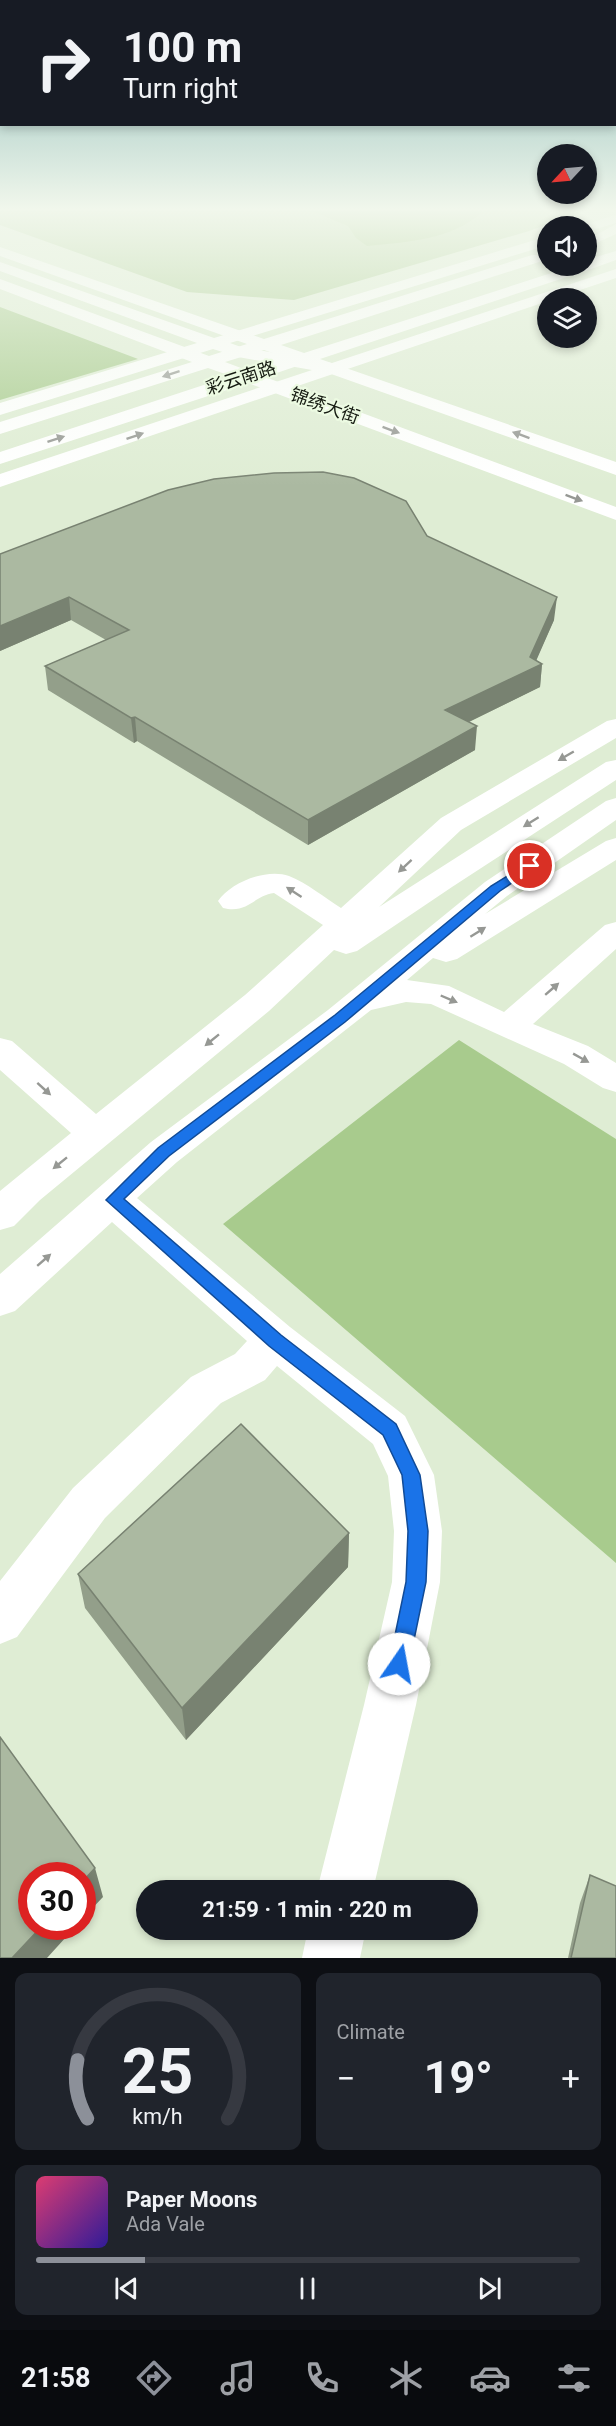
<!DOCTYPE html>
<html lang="en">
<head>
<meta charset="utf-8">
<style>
  :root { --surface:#171b24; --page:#20242c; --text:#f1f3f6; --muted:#9ea1a6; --line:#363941; --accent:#8c9099 }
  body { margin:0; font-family:Roboto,"Noto Sans SC",sans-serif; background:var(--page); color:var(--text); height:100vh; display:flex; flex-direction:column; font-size:22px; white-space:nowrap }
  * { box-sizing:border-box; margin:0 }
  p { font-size:20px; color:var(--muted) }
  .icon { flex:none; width:33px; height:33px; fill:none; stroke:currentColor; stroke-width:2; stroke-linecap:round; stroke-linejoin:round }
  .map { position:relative; height:1958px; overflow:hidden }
  .details { display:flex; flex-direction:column; gap:15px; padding:15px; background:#0d0f14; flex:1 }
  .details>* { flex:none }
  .banner { position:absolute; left:0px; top:0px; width:616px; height:126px; box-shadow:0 3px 9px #0003; background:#171b24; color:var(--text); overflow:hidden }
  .needle { width:39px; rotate:244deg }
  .buttons { position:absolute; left:537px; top:144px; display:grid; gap:12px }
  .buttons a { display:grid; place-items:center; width:60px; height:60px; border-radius:50%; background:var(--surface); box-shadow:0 3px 9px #0003; font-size:30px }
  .speed { position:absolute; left:18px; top:1862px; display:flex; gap:12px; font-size:30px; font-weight:700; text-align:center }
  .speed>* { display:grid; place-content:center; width:78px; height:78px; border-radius:50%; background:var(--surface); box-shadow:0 3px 9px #0003; line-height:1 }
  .speed .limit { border:9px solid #d22; background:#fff; color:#111 }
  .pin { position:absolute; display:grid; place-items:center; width:51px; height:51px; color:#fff; margin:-26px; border:3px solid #fff; border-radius:50%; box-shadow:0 2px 6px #0007 }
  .me { position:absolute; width:66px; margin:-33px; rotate:12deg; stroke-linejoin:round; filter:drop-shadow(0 0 4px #0008) }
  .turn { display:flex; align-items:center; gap:21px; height:126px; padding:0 24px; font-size:27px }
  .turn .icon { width:78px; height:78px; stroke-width:2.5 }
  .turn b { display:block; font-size:42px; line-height:51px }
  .big { font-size:45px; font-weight:700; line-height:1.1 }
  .details .tile { flex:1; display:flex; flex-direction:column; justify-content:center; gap:9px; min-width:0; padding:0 21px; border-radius:12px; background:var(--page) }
  .details .dial { align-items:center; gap:0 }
  .dial svg { height:156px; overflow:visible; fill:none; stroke:var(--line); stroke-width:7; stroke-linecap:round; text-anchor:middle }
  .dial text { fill:var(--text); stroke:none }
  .song { display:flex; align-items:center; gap:18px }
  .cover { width:72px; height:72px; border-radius:9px; background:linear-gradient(135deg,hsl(340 70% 55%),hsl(250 70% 35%)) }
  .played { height:6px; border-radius:3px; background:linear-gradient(90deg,var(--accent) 20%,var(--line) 20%) }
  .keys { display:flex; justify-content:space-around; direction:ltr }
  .heat { display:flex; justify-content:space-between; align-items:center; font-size:33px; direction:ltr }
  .details .tiles { flex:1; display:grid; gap:15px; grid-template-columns:1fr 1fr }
  .tile:last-child { grid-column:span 2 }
  .trip { position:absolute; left:136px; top:1880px; width:342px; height:60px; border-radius:30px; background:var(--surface); box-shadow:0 3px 9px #0003; font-weight:700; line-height:60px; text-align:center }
  .tab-bar { display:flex; height:96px; justify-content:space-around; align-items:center; background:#090b0e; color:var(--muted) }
  .tab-bar .icon { width:42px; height:42px }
  .tab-bar .active { color:var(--accent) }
  .tab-bar b { font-size:27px; color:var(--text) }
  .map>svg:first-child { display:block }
  .green { fill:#a8cb8d }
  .water { fill:#8bb963 }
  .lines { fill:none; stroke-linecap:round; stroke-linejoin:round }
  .minor { fill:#fff; fill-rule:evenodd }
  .major { fill:#fff; fill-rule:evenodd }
  .wall { fill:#939f8a }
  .shaded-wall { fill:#788271 }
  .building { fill:#abb9a1; stroke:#788271; stroke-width:1.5 }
  .oneway { fill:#969894 }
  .route { fill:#1a73e8; stroke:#114b97; stroke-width:1.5 }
  .labels { text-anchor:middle; stroke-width:4.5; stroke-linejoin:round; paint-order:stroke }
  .far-street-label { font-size:18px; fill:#151a11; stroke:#ecfae2 }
</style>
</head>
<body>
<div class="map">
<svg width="616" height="1958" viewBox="0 0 616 1958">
  <rect width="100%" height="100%" fill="#dfedd4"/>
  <path class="green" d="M 0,211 L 579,211 L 581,213 L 529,231 L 294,300 L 187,292 L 0,225 Z
    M 0,307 L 138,359 L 0,400 Z
    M 459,1040 L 616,1139 L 616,1563 L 223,1224 Z"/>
  <path class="water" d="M 312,211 L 482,211 L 482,212 C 452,240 407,242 367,246 L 356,238 L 348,226 Z"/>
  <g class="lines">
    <path class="minor" d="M 616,215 L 616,223 L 586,232 L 586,226 L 580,226 Z
      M 548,236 L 548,245 L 230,343 L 241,347 L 332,363 L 616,269 L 616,278 L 556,298 L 548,298 L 548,301 L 0,487 L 0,474 L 312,370 L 238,357 L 213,349 L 0,415 L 0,403 L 197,343 L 0,271 L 0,262 L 214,338 Z
      M 616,719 L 616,738 L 461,830 L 379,907 L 606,762 L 616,760 L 616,780 L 452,887 L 357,951 L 346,954 L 334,950 L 269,1011 L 40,1200 L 14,1226 L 0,1230 L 0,1191 L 71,1133 L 0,1070 L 0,1038 L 12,1041 L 96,1114 L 245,995 L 323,925 L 274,893 C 253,896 248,914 223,908 L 218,901 C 231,882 267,868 289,876 C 307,883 325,898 341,908 L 441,818 L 607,721 Z
      M 616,798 L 616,820 L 507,896 L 485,914 L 606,841 L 616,838 L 616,860 L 457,959 L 446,962 L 433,958 L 407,980 L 449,986 L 504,1012 L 605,925 L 616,922 L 616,949 L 533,1024 L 588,1046 L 616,1063 L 616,1092 L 603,1088 L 564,1064 L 431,1004 L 406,1002 L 371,1010 L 177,1162 L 137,1198 L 290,1327 L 405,1416 L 434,1475 L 442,1531 L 440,1582 L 416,1705 L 373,1890 L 317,1890 L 364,1705 L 392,1582 L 394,1531 L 388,1476 L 373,1444 L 277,1366 L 265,1380 L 221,1403 L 105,1518 L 17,1637 L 0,1644 L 0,1581 L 73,1488 L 191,1377 L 235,1354 L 247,1341 L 112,1222 L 15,1311 L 0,1316 L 0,1274 L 151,1142 L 328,1010 L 485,882 L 606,801 Z
      M 308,1929 L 366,1929 L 360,1958 L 302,1958 Z"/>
    <path class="major" d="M 616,224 L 616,234 L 594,244 L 587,240 Z
      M 0,247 L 264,339 L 532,255 L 542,255 L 544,258 L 542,261 L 281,345 L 304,353 L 573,266 L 586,266 L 586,260 L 616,251 L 616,260 L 591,269 L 320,359 L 616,462 L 616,475 L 303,364 L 265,377 L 616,507 L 616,520 L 248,383 L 0,464 L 0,452 L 231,376 L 208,368 L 0,434 L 0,422 L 192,362 L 0,289 L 0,279 L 209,356 L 247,344 L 0,256 ZM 264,350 L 287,358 L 249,371 L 225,362 Z"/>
  </g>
  <path class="wall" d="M 427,536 L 554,620 L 536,660 L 542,664 L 540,687 L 469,722 L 475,750 L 308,845 L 137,741 L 134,743 L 48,690 L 45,666 L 106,640 L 71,620 L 0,651 L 0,554 Z
    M 349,1533 L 348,1567 L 186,1740 L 85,1608 L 78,1574 Z
    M 590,1875 L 616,1958 L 568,1958 L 580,1903 Z"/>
  <path class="shaded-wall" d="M 69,597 L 71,620 L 0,651 L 0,626 Z
    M 557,597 L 554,620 L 533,668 L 542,664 L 540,687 L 444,734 L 445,710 L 530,657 Z
    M 135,717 L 137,741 L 134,743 L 131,718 Z
    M 477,726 L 475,750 L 308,845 L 308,820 Z
    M 349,1533 L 348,1567 L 186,1740 L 182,1708 Z
    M 95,1868 L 103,1897 L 82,1919 L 82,1882 Z
    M 42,1926 L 76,1926 L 47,1958 L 12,1958 Z"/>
  <path class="building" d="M 323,472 L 354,478 L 406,501 L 427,536 L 557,597 L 530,657 L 542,664 L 445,710 L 477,726 L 308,820 L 135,717 L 131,718 L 45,666 L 129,630 L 69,597 L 0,626 L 0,554 L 168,490 L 214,479 L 274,473 Z
    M 241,1424 L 349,1533 L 182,1708 L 78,1574 Z
    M 0,1737 L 95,1868 L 82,1882 L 82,1875 L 32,1875 L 32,1926 L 42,1926 L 12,1958 L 0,1958 Z
    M 590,1875 L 616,1886 L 616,1958 L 571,1958 Z"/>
  <defs><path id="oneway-solid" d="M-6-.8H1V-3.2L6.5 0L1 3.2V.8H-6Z" transform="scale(1.5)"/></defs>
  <g class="oneway">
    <use href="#oneway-solid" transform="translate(171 374) rotate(162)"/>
    <use href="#oneway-solid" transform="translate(391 430) rotate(20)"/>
    <use href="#oneway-solid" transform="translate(521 435) rotate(-160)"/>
    <use href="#oneway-solid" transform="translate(135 436) rotate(-19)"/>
    <use href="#oneway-solid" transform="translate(56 439) rotate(-18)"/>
    <use href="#oneway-solid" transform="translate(574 498) rotate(20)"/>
    <use href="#oneway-solid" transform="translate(566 756) rotate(150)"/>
    <use href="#oneway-solid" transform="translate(531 822) rotate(148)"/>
    <use href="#oneway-solid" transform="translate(405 866) rotate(137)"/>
    <use href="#oneway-solid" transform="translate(294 892) rotate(-147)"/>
    <use href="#oneway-solid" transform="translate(478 932) rotate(-32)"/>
    <use href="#oneway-solid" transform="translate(552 989) rotate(-41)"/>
    <use href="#oneway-solid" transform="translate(449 999) rotate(23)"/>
    <use href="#oneway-solid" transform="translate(212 1040) rotate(141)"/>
    <use href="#oneway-solid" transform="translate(581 1058) rotate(29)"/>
    <use href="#oneway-solid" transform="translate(44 1089) rotate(42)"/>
    <use href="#oneway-solid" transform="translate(60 1163) rotate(141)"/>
    <use href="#oneway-solid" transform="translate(44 1260) rotate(-41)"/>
  </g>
  <linearGradient id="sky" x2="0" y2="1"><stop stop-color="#83b6b3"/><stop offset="0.43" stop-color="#f1f7ec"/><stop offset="1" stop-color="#f1f7ec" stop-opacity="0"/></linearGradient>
  <rect width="616" height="486" fill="url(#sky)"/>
  <path class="route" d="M 530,862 L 536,866 L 534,868 L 500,891 L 345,1022 L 169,1156 L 124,1199 L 281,1335 L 396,1424 L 420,1475 L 428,1531 L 426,1582 L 409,1664 L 406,1672 L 399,1675 L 392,1672 L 389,1664 L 406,1582 L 408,1531 L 402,1475 L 383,1435 L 269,1346 L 106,1200 L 158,1148 L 335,1015 L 491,886 Z"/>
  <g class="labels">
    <g class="far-street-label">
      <text transform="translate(241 378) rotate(-18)" y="6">彩云南路</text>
      <text transform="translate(325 406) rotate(20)" y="6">锦绣大街</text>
    </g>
  </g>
</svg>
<div class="buttons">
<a><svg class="needle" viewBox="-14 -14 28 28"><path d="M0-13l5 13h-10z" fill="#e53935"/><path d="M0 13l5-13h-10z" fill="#9ea1a6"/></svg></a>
<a><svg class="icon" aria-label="sound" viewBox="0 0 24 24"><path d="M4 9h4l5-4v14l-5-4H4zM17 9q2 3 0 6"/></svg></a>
<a><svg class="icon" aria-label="layers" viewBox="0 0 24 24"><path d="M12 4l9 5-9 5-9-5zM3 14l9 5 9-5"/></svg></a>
</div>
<div class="speed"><div class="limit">30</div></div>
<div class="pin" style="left:530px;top:866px;background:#d93025"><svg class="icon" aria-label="arrive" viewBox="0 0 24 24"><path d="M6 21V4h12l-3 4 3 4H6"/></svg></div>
<svg class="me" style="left:399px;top:1664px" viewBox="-20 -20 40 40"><circle r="19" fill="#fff"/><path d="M0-13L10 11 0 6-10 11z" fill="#1a73e8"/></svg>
<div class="trip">21:59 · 1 min · 220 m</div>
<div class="banner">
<div class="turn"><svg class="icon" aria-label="right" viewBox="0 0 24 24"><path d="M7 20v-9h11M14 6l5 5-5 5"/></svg><div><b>100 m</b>Turn right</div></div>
</div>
</div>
<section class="details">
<div class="tiles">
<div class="tile dial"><svg viewBox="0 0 100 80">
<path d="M14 69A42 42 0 1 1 86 69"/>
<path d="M14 69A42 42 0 0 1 9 39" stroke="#8c9099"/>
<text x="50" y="56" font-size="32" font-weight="700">25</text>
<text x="50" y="72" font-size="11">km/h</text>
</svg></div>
<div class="tile"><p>Climate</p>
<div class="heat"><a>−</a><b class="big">19°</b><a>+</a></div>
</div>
<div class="tile">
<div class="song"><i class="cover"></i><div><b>Paper Moons</b><p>Ada Vale</p></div></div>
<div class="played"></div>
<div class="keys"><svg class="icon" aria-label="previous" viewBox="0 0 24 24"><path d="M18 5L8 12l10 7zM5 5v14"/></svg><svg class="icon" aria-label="pause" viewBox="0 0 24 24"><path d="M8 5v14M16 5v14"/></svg><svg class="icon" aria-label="next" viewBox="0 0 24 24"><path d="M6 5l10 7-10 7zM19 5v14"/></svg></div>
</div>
</div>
</section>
<nav class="tab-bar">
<b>21:58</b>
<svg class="icon active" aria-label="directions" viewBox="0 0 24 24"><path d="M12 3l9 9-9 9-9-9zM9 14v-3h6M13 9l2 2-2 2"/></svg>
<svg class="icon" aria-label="music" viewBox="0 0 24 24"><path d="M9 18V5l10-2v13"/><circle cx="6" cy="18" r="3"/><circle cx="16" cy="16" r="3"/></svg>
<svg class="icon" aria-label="phone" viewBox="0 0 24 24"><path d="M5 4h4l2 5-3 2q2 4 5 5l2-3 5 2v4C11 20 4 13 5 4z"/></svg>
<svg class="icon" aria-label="climate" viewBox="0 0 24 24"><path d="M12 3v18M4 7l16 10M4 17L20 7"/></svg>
<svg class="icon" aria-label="car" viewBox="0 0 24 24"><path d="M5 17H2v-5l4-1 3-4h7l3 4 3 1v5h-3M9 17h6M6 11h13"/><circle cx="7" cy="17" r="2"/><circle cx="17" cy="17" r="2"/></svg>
<svg class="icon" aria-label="filters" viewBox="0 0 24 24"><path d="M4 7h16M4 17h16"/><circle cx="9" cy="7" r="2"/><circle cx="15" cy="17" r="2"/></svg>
</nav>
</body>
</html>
